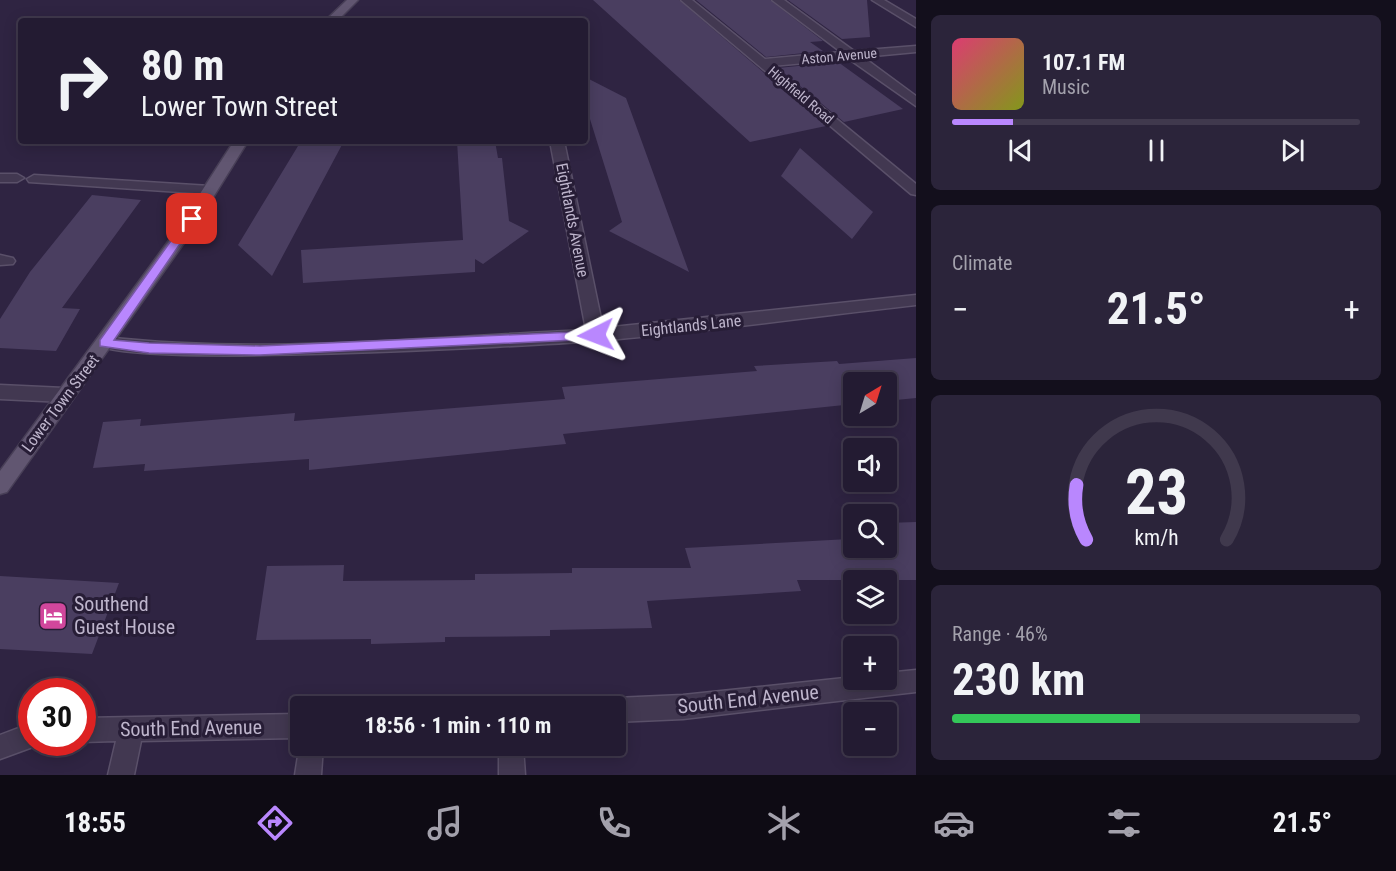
<!DOCTYPE html>
<html lang="en">
<head>
<meta charset="utf-8">
<style>
  :root { --surface:#231b32; --page:#2b243a; --text:#f1f3f6; --muted:#a3a1ac; --line:#40394d; --accent:#b987fe }
  body { margin:0; font-family:"Roboto Condensed",sans-serif; background:var(--page); color:var(--text); height:100vh; display:flex; flex-direction:column; font-size:22px; white-space:nowrap }
  * { box-sizing:border-box; margin:0 }
  p { font-size:20px; color:var(--muted) }
  .icon { flex:none; width:33px; height:33px; fill:none; stroke:currentColor; stroke-width:2; stroke-linecap:round; stroke-linejoin:round }
  .map { position:relative; flex:1; overflow:hidden }
  .drawer { display:flex; flex-direction:column; gap:15px; padding:15px; background:#130f1c; width:480px }
  .drawer>* { flex:none }
  .guide { position:absolute; left:18px; top:18px; width:570px; height:126px; border-radius:6px; box-shadow:0 3px 15px #0003,0 0 0 2px var(--line); background:#231b32; color:var(--text); overflow:hidden }
  .needle { width:39px; rotate:38deg }
  .controls { position:absolute; left:843px; top:372px; display:grid; gap:12px }
  .controls a { display:grid; place-items:center; width:54px; height:54px; border-radius:6px; background:var(--surface); box-shadow:0 3px 15px #0003,0 0 0 2px var(--line); font-size:30px }
  .speed { position:absolute; left:18px; top:678px; display:flex; gap:12px; font-size:30px; font-weight:700; text-align:center }
  .speed>* { display:grid; place-content:center; width:78px; height:78px; border-radius:50%; background:var(--surface); box-shadow:0 3px 15px #0003,0 0 0 2px var(--line); line-height:1 }
  .speed .limit { border:9px solid #d22; background:#fff; color:#111 }
  .pin { position:absolute; display:grid; place-items:center; width:51px; height:51px; color:#fff; margin:-26px; border-radius:12px; box-shadow:0 3px 9px #0006 }
  .me { position:absolute; width:66px; margin:-33px; rotate:267deg; stroke-linejoin:round; filter:drop-shadow(0 0 4px #0008) }
  .turn { display:flex; align-items:center; gap:21px; height:126px; padding:0 24px; font-size:27px }
  .turn .icon { width:78px; height:78px; stroke-width:2.5 }
  .turn b { display:block; font-size:42px; line-height:51px }
  .big { font-size:45px; font-weight:700; line-height:1.1 }
  .drawer .card { flex:1; display:flex; flex-direction:column; justify-content:center; gap:9px; min-width:0; padding:0 21px; border-radius:9px; background:var(--page) }
  .drawer .dial { align-items:center; gap:0 }
  .dial svg { height:156px; overflow:visible; fill:none; stroke:var(--line); stroke-width:7; stroke-linecap:round; text-anchor:middle }
  .dial text { fill:var(--text); stroke:none }
  .song { display:flex; align-items:center; gap:18px }
  .cover { width:72px; height:72px; border-radius:9px; background:linear-gradient(135deg,hsl(340 70% 55%),hsl(70 70% 35%)) }
  .played { height:6px; border-radius:3px; background:linear-gradient(90deg,var(--accent) 15%,var(--line) 15%) }
  .keys { display:flex; justify-content:space-around; direction:ltr }
  .heat { display:flex; justify-content:space-between; align-items:center; font-size:33px; direction:ltr }
  .charge { height:9px; border-radius:4px; background:linear-gradient(90deg,#34c759 46%,var(--line) 0) }
  .trip { position:absolute; left:290px; top:696px; width:336px; height:60px; border-radius:6px; background:var(--surface); box-shadow:0 3px 15px #0003,0 0 0 2px var(--line); font-weight:700; line-height:60px; text-align:center }
  .tab-bar { display:flex; height:96px; justify-content:space-around; align-items:center; background:#0e0b14; color:var(--muted) }
  .tab-bar .icon { width:42px; height:42px }
  .tab-bar .active { color:var(--accent) }
  .tab-bar b { font-size:27px; color:var(--text) }
  main { display:flex; flex:1; min-height:0 }
  .map>svg:first-child { display:block }
  .building { fill:#4a3e60 }
  .lines { fill:none; stroke-linecap:round; stroke-linejoin:round }
  .minor-casing { stroke:#5a5069; stroke-width:3 }
  .major-casing { stroke:#483f57; stroke-width:3 }
  .minor { fill:#423851; fill-rule:evenodd }
  .major { fill:#615671; fill-rule:evenodd }
  .route { fill:#b987fe; stroke:#7858a5; stroke-width:1.5 }
  .labels { text-anchor:middle; stroke-width:6; stroke-linejoin:round; paint-order:stroke }
  .far-street-label { font-size:14px; fill:#beb5cc; stroke:#271d36 }
  .street-label { font-size:16px; fill:#beb5cc; stroke:#271d36 }
  .near-poi-label { font-size:20px; fill:#beb5cc; stroke:#271d36; text-anchor:start }
  .near-street-label { font-size:20px; fill:#beb5cc; stroke:#271d36 }
</style>
</head>
<body>
<main>
<div class="map">
<svg width="916" height="775" viewBox="0 0 916 775">
  <rect width="100%" height="100%" fill="#2f2442"/>
  <path class="building" d="M 593,0 L 679,0 L 826,126 L 750,142 Z
    M 696,0 L 770,0 L 823,41 L 810,42 L 823,51 L 766,57 Z
    M 788,0 L 867,0 L 870,37 L 842,39 Z
    M 838,62 L 903,109 L 844,122 L 778,68 Z
    M 585,77 L 626,98 L 689,272 L 609,231 L 622,222 L 585,103 Z
    M 301,141 L 344,141 L 272,276 L 238,245 Z
    M 457,141 L 495,141 L 498,158 L 502,158 L 509,221 L 529,231 L 483,264 L 475,259 L 475,272 L 303,283 L 301,250 L 463,240 Z
    M 800,148 L 873,212 L 852,239 L 781,176 Z
    M 92,195 L 141,200 L 62,308 L 80,309 L 56,351 L 0,348 L 0,319 L 30,272 Z
    M 916,358 L 916,398 L 886,401 L 886,382 L 854,382 L 854,404 L 563,434 L 566,444 L 309,470 L 309,459 L 144,471 L 145,464 L 93,468 L 103,422 L 141,419 L 140,426 L 295,413 L 294,421 L 565,399 L 562,387 L 757,371 L 754,366 L 837,361 L 839,364 Z
    M 916,522 L 916,580 L 797,580 L 801,591 L 647,601 L 652,628 L 550,630 L 550,636 L 445,637 L 445,642 L 371,644 L 371,639 L 256,640 L 267,566 L 344,565 L 343,581 L 475,580 L 475,574 L 572,573 L 572,568 L 691,568 L 685,548 L 849,539 L 843,524 L 854,524 L 854,548 L 886,548 L 886,523 Z
    M 0,576 L 119,583 L 92,654 L 0,649 Z"/>
  <g class="lines">
    <g class="minor-casing">
      <path id="minor" d="M 681,0 L 692,0 L 765,59 L 841,52 L 772,0 L 784,0 L 854,51 L 916,46 L 916,52 L 863,57 L 916,96 L 916,106 L 849,59 L 772,66 L 916,184 L 916,195 L 911,194 Z
        M 872,0 L 884,0 L 916,19 L 916,27 Z
        M 550,141 L 564,141 L 603,328 L 916,295 L 916,305 C 810,317 703,332 596,341 C 541,345 113,370 96,343 L 105,337 C 264,355 427,337 586,330 Z
        M 0,174 L 17,174 L 24,178 L 17,182 L 0,182 Z
        M 34,175 L 210,186 L 217,190 L 210,194 L 29,182 L 27,179 Z
        M 0,255 L 13,258 L 15,261 L 13,264 L 0,265 Z
        M 0,385 L 64,388 L 70,390 L 73,395 L 70,400 L 64,402 L 0,399 Z
        M 916,670 L 916,692 L 683,719 L 615,722 L 615,706 L 604,706 L 606,702 L 615,698 L 683,695 L 854,677 L 854,680 L 886,680 L 886,673 Z
        M 300,714 L 300,738 L 141,741 L 134,775 L 108,775 L 116,741 L 82,742 L 82,718 Z
        M 32,723 L 32,742 L 41,744 L 0,759 L 0,735 Z
        M 300,743 L 300,746 L 323,746 L 321,775 L 295,775 Z
        M 499,746 L 523,746 L 525,775 L 499,775 Z"/>
    </g>
    <g class="major-casing">
      <path id="major" d="M 347,0 L 358,0 L 337,21 L 325,21 Z
        M 234,141 L 248,141 L 191,233 L 7,492 L 0,494 L 0,471 L 176,231 Z"/>
    </g>
    <use href="#minor" class="minor"/>
    <use href="#major" class="major"/>
  </g>
  <path class="route" d="M 192,216 L 197,219 L 114,340 L 149,343 L 260,346 L 596,331 L 603,335 L 596,339 L 260,355 L 149,353 L 100,346 L 100,340 L 188,217 Z"/>
  <defs>
    <g id="hotel-square" transform="scale(1.5)"><rect x="-9" y="-9" width="18" height="18" rx="4" fill="#d1479c" stroke="#271d36"/><path d="M-6-4.5h1.5V1H6V5H4.5V3h-9V5H-6ZM-4 0a1.8 1.8 0 1 1 3.6 0ZM.5 0V-2.5h3Q6-2.5 6 0Z" fill="#fff"/></g>
  </defs>
  <g fill-rule="evenodd">
    <use href="#hotel-square" x="53" y="616"/>
  </g>
  <g class="labels">
    <g class="far-street-label">
      <text transform="translate(839 56) rotate(-5)" y="5">Aston Avenue</text>
      <text transform="translate(801 95) rotate(40)" y="5">Highfield Road</text>
    </g>
    <g class="street-label">
      <text transform="translate(573 220) rotate(79)" y="6">Eightlands Avenue</text>
      <text transform="translate(691 325) rotate(-6)" y="6">Eightlands Lane</text>
      <text transform="translate(60 403) rotate(-53)" y="6">Lower Town Street</text>
    </g>
    <g class="near-poi-label">
      <text x="74" y="611">Southend<tspan x="74" dy="23">Guest House</tspan></text>
    </g>
    <g class="near-street-label">
      <text transform="translate(748 699) rotate(-6)" y="7">South End Avenue</text>
      <text transform="translate(191 728) rotate(-1)" y="7">South End Avenue</text>
    </g>
  </g>
</svg>
<div class="controls">
<a><svg class="needle" viewBox="-14 -14 28 28"><path d="M0-13l5 13h-10z" fill="#e53935"/><path d="M0 13l5-13h-10z" fill="#a3a1ac"/></svg></a>
<a><svg class="icon" aria-label="sound" viewBox="0 0 24 24"><path d="M4 9h4l5-4v14l-5-4H4zM17 9q2 3 0 6"/></svg></a>
<a><svg class="icon" aria-label="search" viewBox="0 0 24 24"><circle cx="10" cy="10" r="6"/><path d="M15 15l6 6"/></svg></a>
<a><svg class="icon" aria-label="layers" viewBox="0 0 24 24"><path d="M12 4l9 5-9 5-9-5zM3 14l9 5 9-5"/></svg></a>
<a>+</a>
<a>−</a>
</div>
<div class="speed"><div class="limit">30</div></div>
<div class="pin" style="left:192px;top:219px;background:#d93025"><svg class="icon" aria-label="arrive" viewBox="0 0 24 24"><path d="M6 21V4h12l-3 4 3 4H6"/></svg></div>
<svg class="me" style="left:596px;top:335px" viewBox="-20 -20 40 40"><path d="M0-17L14 15 0 8-14 15z" fill="#b987fe" stroke="#fff" stroke-width="4"/></svg>
<div class="trip">18:56 · 1 min · 110 m</div>
<div class="guide">
<div class="turn"><svg class="icon" aria-label="right" viewBox="0 0 24 24"><path d="M7 20v-9h11M14 6l5 5-5 5"/></svg><div><b>80 m</b>Lower Town Street</div></div>
</div>
</div>
<section class="drawer">
<div class="card">
<div class="song"><i class="cover"></i><div><b>107.1 FM</b><p>Music</p></div></div>
<div class="played"></div>
<div class="keys"><svg class="icon" aria-label="previous" viewBox="0 0 24 24"><path d="M18 5L8 12l10 7zM5 5v14"/></svg><svg class="icon" aria-label="pause" viewBox="0 0 24 24"><path d="M8 5v14M16 5v14"/></svg><svg class="icon" aria-label="next" viewBox="0 0 24 24"><path d="M6 5l10 7-10 7zM19 5v14"/></svg></div>
</div>
<div class="card"><p>Climate</p>
<div class="heat"><a>−</a><b class="big">21.5°</b><a>+</a></div>
</div>
<div class="card dial"><svg viewBox="0 0 100 80">
<path d="M14 69A42 42 0 1 1 86 69"/>
<path d="M14 69A42 42 0 0 1 9 41" stroke="#b987fe"/>
<text x="50" y="56" font-size="32" font-weight="700">23</text>
<text x="50" y="72" font-size="11">km/h</text>
</svg></div>
<div class="card"><p>Range · 46%</p><b class="big">230 km</b><div class="charge"></div></div>
</section>
</main>
<nav class="tab-bar">
<b>18:55</b>
<svg class="icon active" aria-label="directions" viewBox="0 0 24 24"><path d="M12 3l9 9-9 9-9-9zM9 14v-3h6M13 9l2 2-2 2"/></svg>
<svg class="icon" aria-label="music" viewBox="0 0 24 24"><path d="M9 18V5l10-2v13"/><circle cx="6" cy="18" r="3"/><circle cx="16" cy="16" r="3"/></svg>
<svg class="icon" aria-label="phone" viewBox="0 0 24 24"><path d="M5 4h4l2 5-3 2q2 4 5 5l2-3 5 2v4C11 20 4 13 5 4z"/></svg>
<svg class="icon" aria-label="climate" viewBox="0 0 24 24"><path d="M12 3v18M4 7l16 10M4 17L20 7"/></svg>
<svg class="icon" aria-label="car" viewBox="0 0 24 24"><path d="M5 17H2v-5l4-1 3-4h7l3 4 3 1v5h-3M9 17h6M6 11h13"/><circle cx="7" cy="17" r="2"/><circle cx="17" cy="17" r="2"/></svg>
<svg class="icon" aria-label="filters" viewBox="0 0 24 24"><path d="M4 7h16M4 17h16"/><circle cx="9" cy="7" r="2"/><circle cx="15" cy="17" r="2"/></svg>
<b>21.5°</b>
</nav>
</body>
</html>
